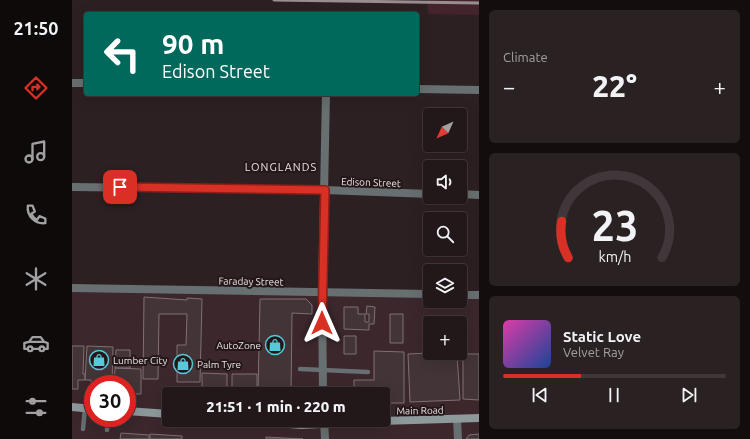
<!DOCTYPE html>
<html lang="en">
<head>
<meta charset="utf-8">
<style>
  :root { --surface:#22181a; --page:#2a2123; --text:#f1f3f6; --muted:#a2a0a2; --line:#3f3739; --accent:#d93025 }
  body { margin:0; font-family:Ubuntu,sans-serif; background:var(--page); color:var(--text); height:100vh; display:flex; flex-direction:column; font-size:15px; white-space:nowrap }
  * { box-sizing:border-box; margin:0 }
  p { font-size:13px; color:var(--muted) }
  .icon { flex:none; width:22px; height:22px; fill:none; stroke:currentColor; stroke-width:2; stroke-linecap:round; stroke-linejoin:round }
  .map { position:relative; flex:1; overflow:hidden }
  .side { display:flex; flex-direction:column; gap:10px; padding:10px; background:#130d0e; width:271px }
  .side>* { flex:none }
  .hud { position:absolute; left:12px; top:12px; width:335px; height:84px; border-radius:4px; box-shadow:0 4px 16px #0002,0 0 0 1px var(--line); background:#00695c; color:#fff; overflow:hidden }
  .needle { width:26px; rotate:225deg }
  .fabs { position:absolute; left:351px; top:108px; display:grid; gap:8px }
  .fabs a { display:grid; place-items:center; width:44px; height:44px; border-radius:4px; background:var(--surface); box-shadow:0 4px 16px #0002,0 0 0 1px var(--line); font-size:20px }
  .speed { position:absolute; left:12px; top:375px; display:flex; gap:8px; font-size:20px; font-weight:700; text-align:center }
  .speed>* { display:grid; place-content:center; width:52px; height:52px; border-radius:50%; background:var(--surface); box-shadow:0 4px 16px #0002,0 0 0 1px var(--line); line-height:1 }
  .speed .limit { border:6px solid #d22; background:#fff; color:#111 }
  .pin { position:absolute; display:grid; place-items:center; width:34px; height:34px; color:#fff; margin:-17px; border-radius:8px; box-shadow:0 2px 6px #0006 }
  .me { position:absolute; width:44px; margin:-22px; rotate:0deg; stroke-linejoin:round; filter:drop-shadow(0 0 3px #0008) }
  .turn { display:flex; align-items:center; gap:14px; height:84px; padding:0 12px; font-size:18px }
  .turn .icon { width:52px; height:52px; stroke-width:2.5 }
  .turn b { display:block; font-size:28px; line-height:34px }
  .big { font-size:30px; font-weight:800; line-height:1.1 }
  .side .card { flex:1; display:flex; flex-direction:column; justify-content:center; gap:6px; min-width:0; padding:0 14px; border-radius:6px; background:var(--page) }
  .side .dial { align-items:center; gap:0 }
  .dial svg { height:104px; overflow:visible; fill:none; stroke:var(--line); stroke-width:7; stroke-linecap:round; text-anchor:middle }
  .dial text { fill:var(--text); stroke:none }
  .song { display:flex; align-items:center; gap:12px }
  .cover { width:48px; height:48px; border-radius:6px; background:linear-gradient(135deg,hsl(320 70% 55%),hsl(220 70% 35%)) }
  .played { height:4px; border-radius:2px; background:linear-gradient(90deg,var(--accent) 35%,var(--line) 35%) }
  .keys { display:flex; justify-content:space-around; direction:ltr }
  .heat { display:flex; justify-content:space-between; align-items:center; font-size:22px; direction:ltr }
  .trip { position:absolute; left:90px; top:387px; width:228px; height:40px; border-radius:4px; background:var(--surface); box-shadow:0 4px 16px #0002,0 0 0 1px var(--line); font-weight:800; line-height:40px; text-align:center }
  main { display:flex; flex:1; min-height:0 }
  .menu { display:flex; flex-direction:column; width:72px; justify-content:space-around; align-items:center; background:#0e0a0a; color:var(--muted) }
  .menu .icon { width:28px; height:28px }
  .menu .active { color:var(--accent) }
  .menu b { font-size:18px; color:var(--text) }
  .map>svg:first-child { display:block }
  .built { fill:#3b272c; fill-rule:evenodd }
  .green { fill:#43242c }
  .building { fill:#423437; stroke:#807073 }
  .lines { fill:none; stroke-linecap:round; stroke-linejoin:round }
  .service { stroke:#676f70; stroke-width:4.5 }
  .minor { stroke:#676f70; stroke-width:8 }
  .secondary { stroke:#8d999b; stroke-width:8 }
  .rail { stroke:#988e90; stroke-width:3 }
  .route-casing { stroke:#8d1f18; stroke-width:10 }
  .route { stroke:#d93025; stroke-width:7 }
  .labels { text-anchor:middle; stroke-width:4; stroke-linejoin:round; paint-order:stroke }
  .street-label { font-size:10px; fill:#ede4e6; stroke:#231719 }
  .poi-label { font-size:10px; fill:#ede4e6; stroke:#231719; text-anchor:start }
  .neighbourhood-label { font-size:11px; letter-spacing:1px; fill:#ede4e6; stroke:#231719 }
</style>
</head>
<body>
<main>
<nav class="menu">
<b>21:50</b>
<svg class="icon active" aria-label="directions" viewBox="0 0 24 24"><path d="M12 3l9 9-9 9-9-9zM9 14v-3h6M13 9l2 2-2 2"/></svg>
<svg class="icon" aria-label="music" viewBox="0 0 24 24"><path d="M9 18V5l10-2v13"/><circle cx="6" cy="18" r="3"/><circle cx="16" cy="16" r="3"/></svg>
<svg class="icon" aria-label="phone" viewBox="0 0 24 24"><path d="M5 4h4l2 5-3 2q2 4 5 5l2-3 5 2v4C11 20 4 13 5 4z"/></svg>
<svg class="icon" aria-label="climate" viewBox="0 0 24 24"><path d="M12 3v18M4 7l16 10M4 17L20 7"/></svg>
<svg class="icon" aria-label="car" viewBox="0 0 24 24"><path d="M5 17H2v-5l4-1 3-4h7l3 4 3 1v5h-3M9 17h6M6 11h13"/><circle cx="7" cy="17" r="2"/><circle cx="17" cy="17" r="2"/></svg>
<svg class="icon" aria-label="filters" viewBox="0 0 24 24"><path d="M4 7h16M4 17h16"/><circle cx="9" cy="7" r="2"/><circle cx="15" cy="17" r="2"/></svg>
</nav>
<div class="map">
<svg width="407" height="439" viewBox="0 0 407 439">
  <rect width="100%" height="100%" fill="#2d2023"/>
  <path class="built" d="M 0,288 L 358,294 L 358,301 L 388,301 L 388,294 L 407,294 L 407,439 L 0,439 ZM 358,323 L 388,323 L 388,353 L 358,353 ZM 21,384 L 55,384 L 55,418 L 21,418 ZM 97,394 L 311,394 L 311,420 L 97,420 Z"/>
  <path class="green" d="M 355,0 L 407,0 L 407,15 L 356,14 Z
    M 23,11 L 78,11 L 78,14 L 23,14 Z"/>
  <path class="building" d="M 72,297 L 115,300 L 115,298 L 130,299 L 128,382 L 105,382 L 105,345 L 114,345 L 115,314 L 87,314 L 86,379 L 71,379 Z
    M 188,299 L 234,299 L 240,305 L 240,314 L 220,313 L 219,394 L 186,394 Z
    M 295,306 L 303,307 L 302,324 L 297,324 L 297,330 L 272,329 L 272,307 L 286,307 L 286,314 L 293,314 L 293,322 L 297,322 L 297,314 L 294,314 Z
    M 318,314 L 331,314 L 331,343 L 318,343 Z
    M 272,336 L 284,336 L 284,354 L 272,354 Z
    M 0,346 L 12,346 L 11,374 L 13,374 L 13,380 L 6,380 L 6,389 L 0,389 Z
    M 15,346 L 41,347 L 40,384 L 21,384 L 21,389 L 19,389 L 19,380 L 13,380 Z
    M 44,350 L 58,350 L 58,368 L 43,368 Z
    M 302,351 L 332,352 L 332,403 L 311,403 L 311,394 L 282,394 L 282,380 L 302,380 Z
    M 358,353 L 359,353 L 359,355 L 385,354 L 388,400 L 338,402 L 336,354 Z
    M 391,354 L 407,354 L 407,400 L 391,399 Z
    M 43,368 L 69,369 L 69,394 L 55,394 L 55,384 L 42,384 Z
    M 130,373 L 155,374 L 155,394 L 130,394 Z
    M 160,374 L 185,374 L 185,394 L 160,394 Z
    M 49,433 L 77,435 L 77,439 L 48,439 Z
    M 78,434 L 110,436 L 110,439 L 78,439 Z
    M 407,434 L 407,439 L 394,439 L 397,435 Z
    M 194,437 L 231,439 L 194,439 Z"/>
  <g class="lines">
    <path class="service" d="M 228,369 L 296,372
      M 95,414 L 95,403
      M 11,429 L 13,408
      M 35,430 L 36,418"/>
    <path class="minor" d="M 0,83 L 14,83
      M 345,89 L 407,90
      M 0,187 L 253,190 L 358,194
      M 388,194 L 407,195
      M 0,288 L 358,294
      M 388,295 L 407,295
      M 251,394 L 250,292 L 254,94
      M 385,419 L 386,439
      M 252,420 L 253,439"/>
    <path class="secondary" d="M 0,407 L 21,409
      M 55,411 L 97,414
      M 170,420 L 229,425 L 309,421 L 407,418"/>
    <path class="rail" d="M 202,0 L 407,3"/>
  </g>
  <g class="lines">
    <g class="route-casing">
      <path id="route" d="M 48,187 L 253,190 L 250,323"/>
    </g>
    <use href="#route" class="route"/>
  </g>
  <defs>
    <g id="shop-ring" transform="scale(1)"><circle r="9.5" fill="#231719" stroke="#53cbda" stroke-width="1.5"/><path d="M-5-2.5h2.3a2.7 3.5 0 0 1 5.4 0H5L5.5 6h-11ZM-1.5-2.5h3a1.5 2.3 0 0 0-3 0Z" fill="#53cbda"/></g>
  </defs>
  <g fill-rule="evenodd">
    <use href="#shop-ring" x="203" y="345"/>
    <use href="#shop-ring" x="27" y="360"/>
    <use href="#shop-ring" x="111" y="364"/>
  </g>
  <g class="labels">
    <g class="street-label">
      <text transform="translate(299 182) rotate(2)" y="4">Edison Street</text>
      <text transform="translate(179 281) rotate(1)" y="4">Faraday Street</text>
      <text transform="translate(348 410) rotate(-1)" y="4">Main Road</text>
    </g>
    <g class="poi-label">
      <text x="189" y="349" text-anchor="end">AutoZone</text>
      <text x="41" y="364">Lumber City</text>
      <text x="125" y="368">Palm Tyre</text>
    </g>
    <g class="neighbourhood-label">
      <text x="209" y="171">LONGLANDS</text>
    </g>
  </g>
</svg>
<div class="fabs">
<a><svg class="needle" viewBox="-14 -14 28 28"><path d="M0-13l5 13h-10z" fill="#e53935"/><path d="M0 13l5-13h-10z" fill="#a2a0a2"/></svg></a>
<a><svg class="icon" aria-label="sound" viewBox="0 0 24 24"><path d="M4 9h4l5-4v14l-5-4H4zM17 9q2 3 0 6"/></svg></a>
<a><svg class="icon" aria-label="search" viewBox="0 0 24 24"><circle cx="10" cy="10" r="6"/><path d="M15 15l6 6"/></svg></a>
<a><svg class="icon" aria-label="layers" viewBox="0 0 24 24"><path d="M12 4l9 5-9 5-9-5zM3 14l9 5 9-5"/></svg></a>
<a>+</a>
</div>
<div class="speed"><div class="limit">30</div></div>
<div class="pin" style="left:48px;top:187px;background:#d93025"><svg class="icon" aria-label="arrive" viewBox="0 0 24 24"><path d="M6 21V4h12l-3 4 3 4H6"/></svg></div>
<svg class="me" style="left:250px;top:323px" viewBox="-20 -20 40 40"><path d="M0-17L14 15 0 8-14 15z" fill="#d93025" stroke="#fff" stroke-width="4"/></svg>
<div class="trip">21:51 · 1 min · 220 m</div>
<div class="hud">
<div class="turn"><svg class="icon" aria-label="left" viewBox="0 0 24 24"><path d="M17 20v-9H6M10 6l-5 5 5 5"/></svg><div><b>90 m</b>Edison Street</div></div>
</div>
</div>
<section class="side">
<div class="card"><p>Climate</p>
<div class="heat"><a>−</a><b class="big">22°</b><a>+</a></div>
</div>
<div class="card dial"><svg viewBox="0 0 100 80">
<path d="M14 69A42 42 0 1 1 86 69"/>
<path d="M14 69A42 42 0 0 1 9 41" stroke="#d93025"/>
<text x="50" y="56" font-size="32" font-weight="700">23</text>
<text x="50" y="72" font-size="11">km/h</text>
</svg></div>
<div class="card">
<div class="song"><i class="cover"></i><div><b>Static Love</b><p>Velvet Ray</p></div></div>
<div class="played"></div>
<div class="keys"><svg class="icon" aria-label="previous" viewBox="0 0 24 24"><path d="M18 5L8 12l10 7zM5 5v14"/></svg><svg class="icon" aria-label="pause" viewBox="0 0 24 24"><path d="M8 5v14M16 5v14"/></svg><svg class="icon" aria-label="next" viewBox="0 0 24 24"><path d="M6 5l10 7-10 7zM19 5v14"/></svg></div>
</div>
</section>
</main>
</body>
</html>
